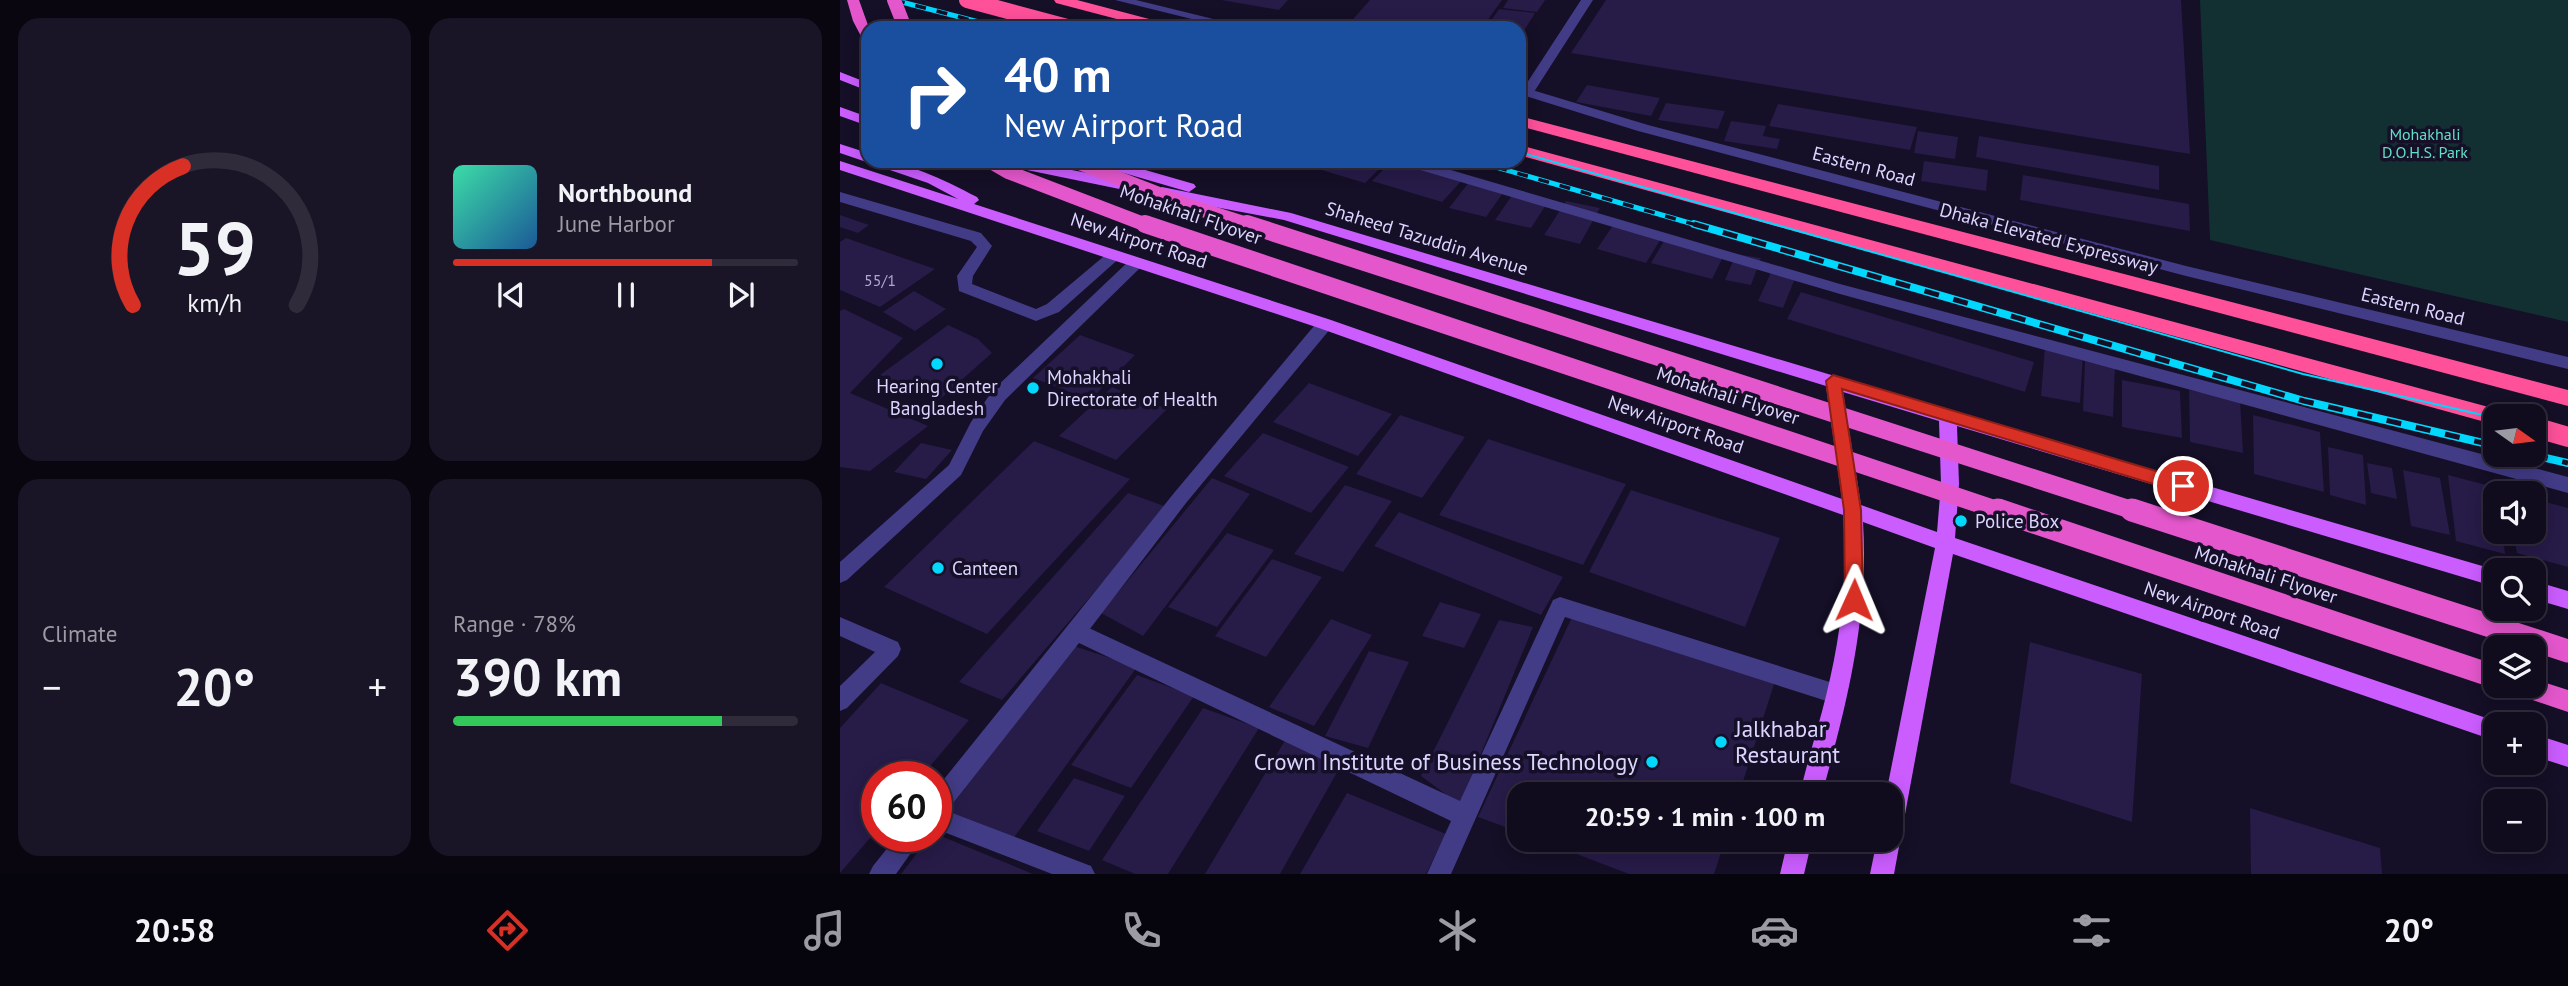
<!DOCTYPE html>
<html lang="en">
<head>
<meta charset="utf-8">
<style>
  :root { --surface:#100b1d; --page:#191426; --text:#f1f3f6; --muted:#9c9ba4; --line:#302b3b; --accent:#d93025 }
  body { margin:0; font-family:"PT Sans",sans-serif; background:var(--page); color:var(--text); height:100vh; display:flex; flex-direction:column; font-size:26px; white-space:nowrap }
  * { box-sizing:border-box; margin:0 }
  p { font-size:23px; color:var(--muted) }
  .icon { flex:none; width:38px; height:38px; fill:none; stroke:currentColor; stroke-width:2; stroke-linecap:round; stroke-linejoin:round }
  .map { position:relative; flex:1; overflow:hidden }
  .details { display:flex; flex-direction:column; gap:18px; padding:18px; background:#090610; width:840px }
  .details>* { flex:none }
  .hud { position:absolute; left:21px; top:21px; width:665px; height:147px; border-radius:21px; box-shadow:0 4px 18px #0003,0 0 0 2px var(--line); background:#1a4fa0; color:#fff; overflow:hidden }
  .needle { width:46px; rotate:104deg }
  .buttons { position:absolute; left:1643px; top:404px; display:grid; gap:14px }
  .buttons a { display:grid; place-items:center; width:63px; height:63px; border-radius:14px; background:var(--surface); box-shadow:0 4px 18px #0003,0 0 0 2px var(--line); font-size:35px }
  .speed { position:absolute; left:21px; top:761px; display:flex; gap:14px; font-size:35px; font-weight:700; text-align:center }
  .speed>* { display:grid; place-content:center; width:91px; height:91px; border-radius:50%; background:var(--surface); box-shadow:0 4px 18px #0003,0 0 0 2px var(--line); line-height:1 }
  .speed .limit { border:10px solid #d22; background:#fff; color:#111 }
  .pin { position:absolute; display:grid; place-items:center; width:60px; height:60px; color:#fff; margin:-30px; border:4px solid #fff; border-radius:50%; box-shadow:0 2px 7px #0007 }
  .me { position:absolute; width:77px; margin:-38px; rotate:1deg; stroke-linejoin:round; filter:drop-shadow(0 0 5px #0008) }
  .turn { display:flex; align-items:center; gap:24px; height:147px; padding:0 28px; font-size:32px }
  .turn .icon { width:91px; height:91px; stroke-width:2.5 }
  .turn b { display:block; font-size:49px; line-height:60px }
  .big { font-size:52px; font-weight:700; line-height:1.1 }
  .details .tile { flex:1; display:flex; flex-direction:column; justify-content:center; gap:10px; min-width:0; padding:0 24px; border-radius:21px; background:var(--page) }
  .details .dial { align-items:center; gap:0 }
  .dial svg { height:182px; overflow:visible; fill:none; stroke:var(--line); stroke-width:7; stroke-linecap:round; text-anchor:middle }
  .dial text { fill:var(--text); stroke:none }
  .song { display:flex; align-items:center; gap:21px }
  .cover { width:84px; height:84px; border-radius:10px; background:linear-gradient(135deg,hsl(160 70% 55%),hsl(210 70% 35%)) }
  .played { height:7px; border-radius:4px; background:linear-gradient(90deg,var(--accent) 75%,var(--line) 75%) }
  .keys { display:flex; justify-content:space-around; direction:ltr }
  .heat { display:flex; justify-content:space-between; align-items:center; font-size:38px; direction:ltr }
  .charge { height:10px; border-radius:5px; background:linear-gradient(90deg,#34c759 78%,var(--line) 0) }
  .details .tiles { flex:1; display:grid; gap:18px; grid-template-columns:repeat(2,1fr) }
  .trip { position:absolute; left:667px; top:782px; width:396px; height:70px; border-radius:21px; background:var(--surface); box-shadow:0 4px 18px #0003,0 0 0 2px var(--line); font-weight:700; line-height:70px; text-align:center }
  .dock { display:flex; height:112px; justify-content:space-around; align-items:center; background:#06040c; color:var(--muted) }
  .dock .icon { width:49px; height:49px }
  .dock .current { color:var(--accent) }
  .dock b { font-size:32px; color:var(--text) }
  main { display:flex; flex:1; min-height:0 }
  .map>svg:first-child { display:block }
  .green { fill:#123031 }
  .building { fill:#271b48 }
  .lines { fill:none; stroke-linecap:round; stroke-linejoin:round }
  .service { fill:#423b86; fill-rule:evenodd }
  .pedestrian { fill:#423b86; fill-rule:evenodd }
  .minor { fill:#423b86; fill-rule:evenodd }
  .primary { fill:#cb5dff; fill-rule:evenodd }
  .trunk { fill:#e457cc; fill-rule:evenodd }
  .motorway { fill:#fe519a; fill-rule:evenodd }
  .tram { stroke:#02d7fe; stroke-width:2 }
  .rail-far1-casing { stroke:#02d7fe; stroke-width:5 }
  .rail-casing { stroke:#02d7fe; stroke-width:8 }
  .rail-far1 { stroke:#150f27; stroke-width:3.5; stroke-dasharray:11; stroke-linecap:butt }
  .rail { stroke:#150f27; stroke-width:5; stroke-dasharray:15; stroke-linecap:butt }
  .trunk-bridge-far2 { stroke:#e457cc; stroke-width:14 }
  .trunk-bridge-far1 { stroke:#e457cc; stroke-width:18 }
  .trunk-bridge { stroke:#e457cc; stroke-width:23 }
  .motorway-bridge-far1 { stroke:#fe519a; stroke-width:16 }
  .motorway-bridge { stroke:#fe519a; stroke-width:20 }
  .route { fill:#d93025; stroke:#8d1f18; stroke-width:2 }
  .poi-dot { fill:#02d7fe; stroke:#150f27; stroke-width:2.5 }
  .labels { text-anchor:middle; stroke-width:7; stroke-linejoin:round; paint-order:stroke }
  .far-park-label { font-size:16px; fill:#60e0c7; stroke:#150f27 }
  .number-label { font-size:16px; fill:#afa6d1 }
  .street-label { font-size:19px; fill:#dcd5ff; stroke:#150f27 }
  .poi-label { font-size:19px; fill:#dcd5ff; stroke:#150f27; text-anchor:start }
  .near-poi-label { font-size:23px; fill:#dcd5ff; stroke:#150f27; text-anchor:start }
</style>
</head>
<body>
<main>
<section class="details">
<div class="tiles">
<div class="tile dial"><svg viewBox="0 0 100 80">
<path d="M14 69A42 42 0 1 1 86 69"/>
<path d="M14 69A42 42 0 0 1 36 8" stroke="#d93025"/>
<text x="50" y="56" font-size="32" font-weight="700">59</text>
<text x="50" y="72" font-size="11">km/h</text>
</svg></div>
<div class="tile">
<div class="song"><i class="cover"></i><div><b>Northbound</b><p>June Harbor</p></div></div>
<div class="played"></div>
<div class="keys"><svg class="icon" aria-label="previous" viewBox="0 0 24 24"><path d="M18 5L8 12l10 7zM5 5v14"/></svg><svg class="icon" aria-label="pause" viewBox="0 0 24 24"><path d="M8 5v14M16 5v14"/></svg><svg class="icon" aria-label="next" viewBox="0 0 24 24"><path d="M6 5l10 7-10 7zM19 5v14"/></svg></div>
</div>
<div class="tile"><p>Climate</p>
<div class="heat"><a>−</a><b class="big">20°</b><a>+</a></div>
</div>
<div class="tile"><p>Range · 78%</p><b class="big">390 km</b><div class="charge"></div></div>
</div>
</section>
<div class="map">
<svg width="1728" height="874" viewBox="0 0 1728 874">
  <rect width="100%" height="100%" fill="#150f27"/>
  <path class="green" d="M 1360,0 L 1728,0 L 1728,322 L 1370,240 Z"/>
  <path class="building" d="M 381,0 L 448,0 L 439,10 Z
    M 530,0 L 662,0 L 642,28 L 507,26 Z
    M 668,0 L 705,0 L 697,12 L 663,8 Z
    M 766,0 L 1341,0 L 1350,154 L 731,53 Z
    M 659,9 L 695,13 L 679,39 L 679,28 L 646,28 Z
    M 747,85 L 820,98 L 811,116 L 736,102 Z
    M 826,103 L 885,111 L 878,129 L 818,120 Z
    M 938,104 L 1077,127 L 1070,150 L 929,126 Z
    M 891,121 L 926,126 L 923,136 L 940,139 L 937,149 L 884,141 Z
    M 1078,131 L 1118,137 L 1115,159 L 1074,153 Z
    M 1139,136 L 1319,166 L 1319,190 L 1136,157 Z
    M 452,161 L 547,161 L 525,183 Z
    M 552,161 L 577,161 L 627,175 L 602,202 L 532,181 Z
    M 1084,161 L 1148,170 L 1146,191 L 1081,181 Z
    M 1183,175 L 1349,204 L 1350,231 L 1180,200 Z
    M 629,182 L 665,190 L 646,217 L 609,208 Z
    M 673,194 L 708,202 L 691,228 L 655,220 Z
    M 726,201 L 760,208 L 740,244 L 704,235 Z
    M 0,215 L 29,225 L 18,233 L 0,227 Z
    M 774,224 L 822,237 L 806,263 L 757,249 Z
    M 6,238 L 95,269 L 40,307 L 0,290 L 0,242 Z
    M 824,241 L 884,255 L 872,279 L 811,263 Z
    M 896,254 L 921,258 L 911,285 L 885,280 Z
    M 932,270 L 956,276 L 943,308 L 918,301 Z
    M 74,291 L 106,309 L 75,331 L 43,312 Z
    M 961,292 L 1194,362 L 1185,392 L 947,319 Z
    M 4,309 L 63,338 L 10,393 L 88,426 L 30,471 L 0,467 L 0,311 Z
    M 108,325 L 138,339 L 152,353 L 99,400 L 40,375 Z
    M 240,335 L 295,355 L 250,400 L 193,378 Z
    M 1205,346 L 1243,353 L 1240,403 L 1201,396 Z
    M 1245,361 L 1275,366 L 1273,417 L 1243,411 Z
    M 1282,380 L 1340,391 L 1342,438 L 1282,427 Z
    M 469,383 L 552,414 L 518,456 L 433,422 Z
    M 272,387 L 327,409 L 276,460 L 219,436 Z
    M 1349,390 L 1400,400 L 1403,453 L 1350,442 Z
    M 560,415 L 625,437 L 582,498 L 516,474 Z
    M 1413,415 L 1480,432 L 1484,492 L 1414,474 Z
    M 423,433 L 509,467 L 471,513 L 384,476 Z
    M 648,439 L 786,484 L 743,565 L 599,515 Z
    M 194,441 L 290,479 L 147,634 L 44,587 Z
    M 81,443 L 112,450 L 86,479 L 54,472 Z
    M 1488,447 L 1523,455 L 1526,505 L 1490,495 Z
    M 1527,463 L 1552,468 L 1557,499 L 1531,493 Z
    M 1563,470 L 1600,478 L 1610,535 L 1571,526 Z
    M 1608,475 L 1654,487 L 1656,532 L 1662,532 L 1665,554 L 1616,541 Z
    M 372,478 L 410,494 L 303,636 L 261,613 Z
    M 505,485 L 552,501 L 503,572 L 454,554 Z
    M 791,490 L 940,538 L 905,627 L 749,572 Z
    M 288,493 L 327,507 L 162,700 L 119,682 Z
    M 1694,499 L 1728,508 L 1728,567 L 1677,553 L 1673,532 L 1694,532 Z
    M 559,512 L 723,577 L 701,615 L 534,546 Z
    M 387,533 L 434,550 L 377,627 L 328,607 Z
    M 432,559 L 482,577 L 426,657 L 375,636 Z
    M 600,602 L 641,614 L 624,648 L 582,636 Z
    M 733,615 L 935,681 L 899,794 L 679,794 L 679,832 L 638,817 Z
    M 491,619 L 532,635 L 474,726 L 429,707 Z
    M 659,620 L 693,627 L 620,805 L 581,776 Z
    M 1190,642 L 1302,674 L 1292,822 L 1170,783 Z
    M 234,646 L 297,667 L 173,839 L 106,813 Z
    M 529,651 L 569,662 L 528,748 L 485,736 Z
    M 297,675 L 354,696 L 291,788 L 231,765 Z
    M 41,683 L 129,720 L 81,777 L 37,777 L 37,830 L 0,873 L 0,728 Z
    M 363,708 L 419,728 L 328,874 L 295,874 L 262,860 Z
    M 447,737 L 505,758 L 440,874 L 365,874 Z
    M 234,778 L 285,796 L 249,851 L 197,831 Z
    M 507,793 L 606,834 L 586,874 L 460,874 Z
    M 1410,808 L 1540,848 L 1542,874 L 1411,874 Z
    M 96,834 L 193,874 L 61,874 L 90,836 L 96,836 Z
    M 700,840 L 885,840 L 874,874 L 789,874 Z"/>
  <g class="lines">
    <path class="service" d="M 741,0 L 753,0 L 692,95 L 682,95 L 681,92 Z
      M 0,192 L 141,233 L 152,246 L 133,276 L 132,284 L 196,309 L 207,304 L 269,252 L 274,251 L 282,256 L 219,312 L 196,321 L 119,291 L 117,276 L 137,247 L 131,241 L 0,202 Z
      M 296,258 L 301,259 L 304,263 L 301,267 L 165,400 L 143,431 L 121,475 L 7,580 L 0,583 L 0,562 L 109,465 L 131,422 L 153,390 L 291,259 Z
      M 0,617 L 58,642 L 61,649 L 58,656 L 7,708 L 0,711 L 0,686 L 35,652 L 0,636 Z"/>
    <path class="pedestrian" d="M 485,318 L 493,324 L 491,328 L 346,503 L 243,638 L 236,640 L 229,638 L 226,631 L 229,624 L 334,493 L 479,320 Z"/>
    <path class="minor" d="M 275,0 L 296,0 L 410,28 L 388,28 Z
      M 679,86 L 808,125 L 1346,266 L 1728,357 L 1728,369 L 1346,276 L 798,131 L 679,94 Z
      M 558,161 L 580,161 L 1000,284 L 1728,477 L 1728,493 L 1000,294 L 560,164 Z
      M 720,597 L 996,684 L 1003,687 L 1007,694 L 1003,701 L 996,704 L 725,617 L 611,874 L 587,874 L 611,821 L 239,643 L 107,811 L 251,866 L 255,874 L 212,874 L 96,829 L 96,789 L 229,624 L 236,622 L 620,801 L 713,600 Z
      M 57,836 L 83,836 L 56,874 L 29,874 L 33,866 Z"/>
    <path class="primary" d="M 0,72 L 28,83 L 28,91 L 0,80 Z
      M 0,107 L 28,117 L 28,126 L 0,116 Z
      M 0,144 L 28,153 L 28,161 C 68,161 102,179 137,197 L 139,200 L 134,204 L 491,320 L 1002,499 L 986,386 L 444,220 L 322,197 L 315,192 L 322,187 L 451,213 L 1108,410 L 1656,570 L 1656,587 L 1117,426 L 1119,484 L 1115,538 L 1664,724 L 1656,724 L 1656,741 L 1113,554 L 1054,874 L 1030,874 L 1037,840 L 1050,840 L 1050,794 L 1046,794 L 1095,548 L 1023,522 C 1029,618 1007,703 982,794 L 960,794 C 967,761 978,729 986,696 C 1001,636 1008,577 1003,515 L 479,328 L 0,170 L 0,161 L 118,199 L 88,183 L 0,153 ZM 1003,392 L 1099,421 L 1101,484 L 1097,532 L 1021,505 Z
      M 156,161 L 185,161 L 294,182 L 301,187 L 294,192 L 163,165 Z
      M 251,161 L 274,161 L 354,184 L 356,187 L 349,192 L 253,164 Z
      M 1694,581 L 1728,591 L 1728,609 L 1694,599 Z
      M 1694,734 L 1728,745 L 1728,767 L 1694,756 Z
      M 948,840 L 972,840 L 964,874 L 940,874 Z"/>
    <path class="trunk" d="M 7,0 L 19,0 L 29,28 L 28,41 L 23,40 L 13,21 Z
      M 1694,679 L 1728,690 L 1728,712 L 1675,694 L 1671,686 L 1694,686 Z"/>
    <path class="motorway" d="M 214,0 L 237,0 L 332,25 L 334,28 L 311,28 L 216,3 Z
      M 679,116 L 1728,390 L 1728,406 L 679,126 Z
      M 679,145 L 1656,409 L 1663,411 L 1666,416 L 1656,416 L 1656,425 L 679,155 Z"/>
    <path class="tram" d="M 121,0 L 233,28
      M 679,152 L 1463,374 L 1656,418
      M 1694,427 L 1728,435"/>
    <g class="rail-far1-casing">
      <path id="rail-far1" d="M 54,0 L 162,28
        M 635,161 L 860,226"/>
    </g>
    <g class="rail-casing">
      <path id="rail" d="M 854,224 L 1464,401 L 1656,446
        M 1693,455 L 1728,463"/>
    </g>
    <use href="#rail-far1" class="rail-far1"/>
    <use href="#rail" class="rail"/>
    <path class="trunk-bridge-far2" d="M 54,0 L 65,28
      M 149,161 L 168,172 L 309,226
      M 234,161 L 350,206 L 413,226"/>
    <path class="trunk-bridge-far1" d="M 305,224 L 1163,512
      M 407,224 L 1298,512"/>
    <path class="trunk-bridge" d="M 1158,510 L 1656,677
      M 1292,510 L 1728,651"/>
    <path class="motorway-bridge-far1" d="M 127,0 L 231,28"/>
    <path class="motorway-bridge" d="M 1694,427 L 1728,437"/>
  </g>
  <path class="route" d="M 993,375 L 1343,479 L 1349,481 L 1351,486 L 1349,491 L 1343,493 L 1002,389 L 1021,510 L 1023,600 L 1020,606 L 1014,609 L 1007,606 L 1005,600 L 1004,510 L 986,381 Z"/>
  <g class="poi-dot">
    <circle cx="97" cy="364" r="7"/>
    <circle cx="193" cy="388" r="7"/>
    <circle cx="1121" cy="521" r="7"/>
    <circle cx="98" cy="568" r="7"/>
    <circle cx="881" cy="742" r="7"/>
    <circle cx="812" cy="762" r="7"/>
  </g>
  <g class="labels">
    <g class="far-park-label">
      <text x="1585" y="140">Mohakhali<tspan x="1585" dy="18">D.O.H.S. Park</tspan></text>
    </g>
    <g class="number-label">
      <text x="40" y="286">55/1</text>
    </g>
    <g class="street-label">
      <text transform="translate(1024 166) rotate(15)" y="7">Eastern Road</text>
      <text transform="translate(351 214) rotate(19)" y="7">Mohakhali Flyover</text>
      <text transform="translate(587 238) rotate(17)" y="7">Shaheed Tazuddin Avenue</text>
      <text transform="translate(1209 238) rotate(15)" y="7">Dhaka Elevated Expressway</text>
      <text transform="translate(299 240) rotate(18)" y="7">New Airport Road</text>
      <text transform="translate(1573 306) rotate(14)" y="7">Eastern Road</text>
      <text transform="translate(888 395) rotate(18)" y="7">Mohakhali Flyover</text>
      <text transform="translate(836 424) rotate(19)" y="7">New Airport Road</text>
      <text transform="translate(1426 574) rotate(18)" y="7">Mohakhali Flyover</text>
      <text transform="translate(1372 610) rotate(19)" y="7">New Airport Road</text>
    </g>
    <g class="poi-label">
      <text x="207" y="384">Mohakhali<tspan x="207" dy="22">Directorate of Health</tspan></text>
      <text x="97" y="393" text-anchor="middle">Hearing Center<tspan x="97" dy="22">Bangladesh</tspan></text>
      <text x="1135" y="528">Police Box</text>
      <text x="112" y="575">Canteen</text>
    </g>
    <g class="near-poi-label">
      <text x="895" y="737">Jalkhabar<tspan x="895" dy="26">Restaurant</tspan></text>
      <text x="798" y="770" text-anchor="end">Crown Institute of Business Technology</text>
    </g>
  </g>
</svg>
<div class="buttons">
<a><svg class="needle" viewBox="-14 -14 28 28"><path d="M0-13l5 13h-10z" fill="#e53935"/><path d="M0 13l5-13h-10z" fill="#9c9ba4"/></svg></a>
<a><svg class="icon" aria-label="sound" viewBox="0 0 24 24"><path d="M4 9h4l5-4v14l-5-4H4zM17 9q2 3 0 6"/></svg></a>
<a><svg class="icon" aria-label="search" viewBox="0 0 24 24"><circle cx="10" cy="10" r="6"/><path d="M15 15l6 6"/></svg></a>
<a><svg class="icon" aria-label="layers" viewBox="0 0 24 24"><path d="M12 4l9 5-9 5-9-5zM3 14l9 5 9-5"/></svg></a>
<a>+</a>
<a>−</a>
</div>
<div class="speed"><div class="limit">60</div></div>
<div class="pin" style="left:1343px;top:486px;background:#d93025"><svg class="icon" aria-label="arrive" viewBox="0 0 24 24"><path d="M6 21V4h12l-3 4 3 4H6"/></svg></div>
<svg class="me" style="left:1014px;top:600px" viewBox="-20 -20 40 40"><path d="M0-17L14 15 0 8-14 15z" fill="#d93025" stroke="#fff" stroke-width="4"/></svg>
<div class="trip">20:59 · 1 min · 100 m</div>
<div class="hud">
<div class="turn"><svg class="icon" aria-label="right" viewBox="0 0 24 24"><path d="M7 20v-9h11M14 6l5 5-5 5"/></svg><div><b>40 m</b>New Airport Road</div></div>
</div>
</div>
</main>
<nav class="dock">
<b>20:58</b>
<svg class="icon current" aria-label="directions" viewBox="0 0 24 24"><path d="M12 3l9 9-9 9-9-9zM9 14v-3h6M13 9l2 2-2 2"/></svg>
<svg class="icon" aria-label="music" viewBox="0 0 24 24"><path d="M9 18V5l10-2v13"/><circle cx="6" cy="18" r="3"/><circle cx="16" cy="16" r="3"/></svg>
<svg class="icon" aria-label="phone" viewBox="0 0 24 24"><path d="M5 4h4l2 5-3 2q2 4 5 5l2-3 5 2v4C11 20 4 13 5 4z"/></svg>
<svg class="icon" aria-label="climate" viewBox="0 0 24 24"><path d="M12 3v18M4 7l16 10M4 17L20 7"/></svg>
<svg class="icon" aria-label="car" viewBox="0 0 24 24"><path d="M5 17H2v-5l4-1 3-4h7l3 4 3 1v5h-3M9 17h6M6 11h13"/><circle cx="7" cy="17" r="2"/><circle cx="17" cy="17" r="2"/></svg>
<svg class="icon" aria-label="filters" viewBox="0 0 24 24"><path d="M4 7h16M4 17h16"/><circle cx="9" cy="7" r="2"/><circle cx="15" cy="17" r="2"/></svg>
<b>20°</b>
</nav>
</body>
</html>
